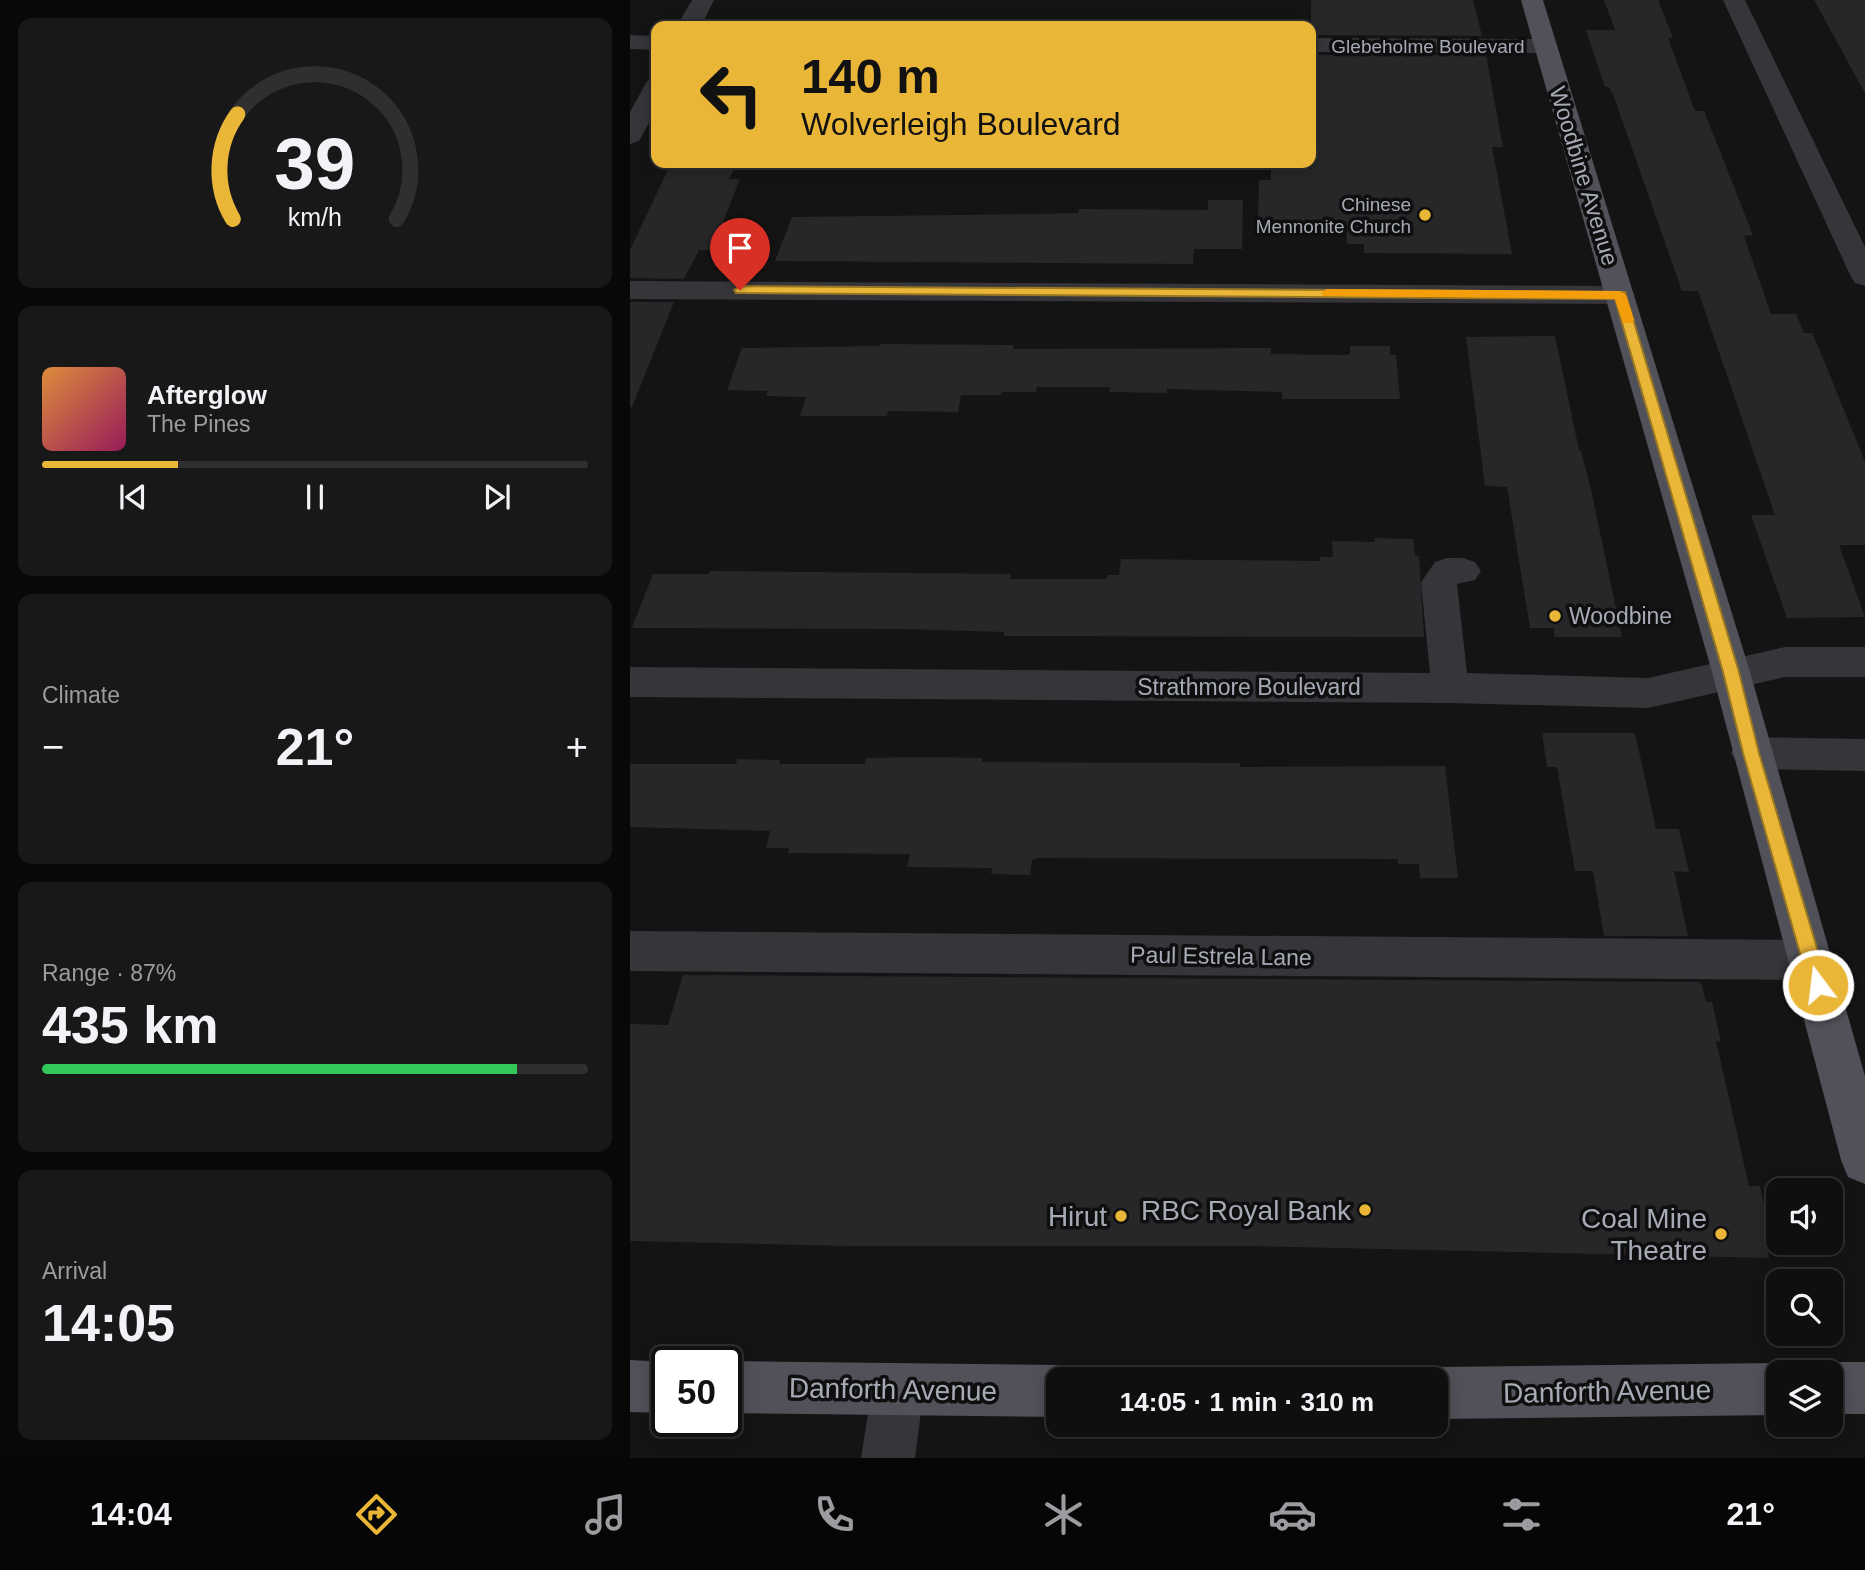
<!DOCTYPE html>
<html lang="en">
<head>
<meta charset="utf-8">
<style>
  :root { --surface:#0f0f10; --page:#181819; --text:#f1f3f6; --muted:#9b9c9f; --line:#2f2f30; --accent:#eab637 }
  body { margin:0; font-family:Arial,sans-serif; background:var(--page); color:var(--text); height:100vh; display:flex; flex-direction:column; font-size:26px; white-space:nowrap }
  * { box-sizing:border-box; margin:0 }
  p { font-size:23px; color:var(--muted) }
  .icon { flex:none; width:38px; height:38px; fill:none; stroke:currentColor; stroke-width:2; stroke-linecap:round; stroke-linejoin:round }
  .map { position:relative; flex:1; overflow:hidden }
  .drawer { display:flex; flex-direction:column; gap:18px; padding:18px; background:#080809; width:630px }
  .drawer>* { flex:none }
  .top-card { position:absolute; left:21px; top:21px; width:665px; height:147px; border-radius:14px; box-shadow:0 4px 18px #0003,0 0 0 2px var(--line); background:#eab637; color:#111; overflow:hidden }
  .tools { position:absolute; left:1136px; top:1178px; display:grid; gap:14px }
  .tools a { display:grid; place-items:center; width:77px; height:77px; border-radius:14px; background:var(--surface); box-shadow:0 4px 18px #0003,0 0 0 2px var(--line); font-size:35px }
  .speed { position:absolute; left:21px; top:1346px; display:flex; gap:14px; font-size:35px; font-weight:700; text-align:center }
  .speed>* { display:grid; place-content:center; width:91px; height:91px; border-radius:50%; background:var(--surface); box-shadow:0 4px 18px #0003,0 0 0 2px var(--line); line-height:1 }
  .speed .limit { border:4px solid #111; border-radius:10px; background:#fff; color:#111 }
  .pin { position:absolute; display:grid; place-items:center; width:60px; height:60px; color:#fff; margin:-72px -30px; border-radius:50% 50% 50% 0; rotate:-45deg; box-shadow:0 0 7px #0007 }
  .pin .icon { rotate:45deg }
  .me { position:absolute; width:77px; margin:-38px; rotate:345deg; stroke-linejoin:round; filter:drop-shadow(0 0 5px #0008) }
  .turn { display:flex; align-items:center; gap:24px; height:147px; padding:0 35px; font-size:32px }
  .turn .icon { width:91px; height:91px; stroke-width:2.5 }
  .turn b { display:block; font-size:49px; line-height:60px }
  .big { font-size:52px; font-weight:700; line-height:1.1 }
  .drawer .widget { flex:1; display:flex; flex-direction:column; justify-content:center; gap:10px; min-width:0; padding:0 24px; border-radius:14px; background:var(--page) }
  .drawer .dial { align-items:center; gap:0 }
  .dial svg { height:182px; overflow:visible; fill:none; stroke:var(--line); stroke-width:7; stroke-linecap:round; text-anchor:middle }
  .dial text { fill:var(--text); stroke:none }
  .song { display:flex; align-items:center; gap:21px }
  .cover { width:84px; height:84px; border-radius:10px; background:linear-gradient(135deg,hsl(30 70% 55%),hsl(330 70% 35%)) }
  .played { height:7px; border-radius:4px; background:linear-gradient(90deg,var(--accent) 25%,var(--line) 25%) }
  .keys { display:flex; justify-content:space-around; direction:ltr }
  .heat { display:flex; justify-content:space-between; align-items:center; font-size:38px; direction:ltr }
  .charge { height:10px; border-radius:5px; background:linear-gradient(90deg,#34c759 87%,var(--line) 0) }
  .trip { position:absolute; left:416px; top:1367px; width:402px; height:70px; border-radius:14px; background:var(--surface); box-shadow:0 4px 18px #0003,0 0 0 2px var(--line); font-weight:700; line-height:70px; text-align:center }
  .dock { display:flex; height:112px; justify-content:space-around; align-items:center; background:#060606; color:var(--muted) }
  .dock .icon { width:49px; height:49px }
  .dock .on { color:var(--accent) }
  .dock b { font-size:32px; color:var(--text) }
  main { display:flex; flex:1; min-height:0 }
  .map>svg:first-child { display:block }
  .building { fill:#272729 }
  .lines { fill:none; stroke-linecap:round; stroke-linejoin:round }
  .minor { fill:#35353a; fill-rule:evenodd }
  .major { fill:#515259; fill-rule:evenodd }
  .route { fill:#eab637; stroke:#987624; stroke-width:2 }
  .slow { fill:#f59e0b }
  .poi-dot { fill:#eab637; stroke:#0f0f10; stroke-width:2.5 }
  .labels { text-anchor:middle; stroke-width:7; stroke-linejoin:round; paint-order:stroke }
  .far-street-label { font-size:19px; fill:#a6aab5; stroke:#0f0f10 }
  .far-poi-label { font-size:19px; fill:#a6aab5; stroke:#0f0f10; text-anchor:end }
  .street-label { font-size:23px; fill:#a6aab5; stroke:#0f0f10 }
  .poi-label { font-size:23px; fill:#a6aab5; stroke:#0f0f10; text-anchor:start }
  .near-poi-label { font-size:28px; fill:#a6aab5; stroke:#0f0f10; text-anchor:end }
  .near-street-label { font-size:28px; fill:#a6aab5; stroke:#0f0f10 }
</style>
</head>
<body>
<main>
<section class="drawer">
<div class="widget dial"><svg viewBox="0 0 100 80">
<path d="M14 69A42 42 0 1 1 86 69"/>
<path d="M14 69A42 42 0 0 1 16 23" stroke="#eab637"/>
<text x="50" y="56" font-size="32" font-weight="700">39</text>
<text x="50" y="72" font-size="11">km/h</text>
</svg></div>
<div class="widget">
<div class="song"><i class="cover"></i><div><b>Afterglow</b><p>The Pines</p></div></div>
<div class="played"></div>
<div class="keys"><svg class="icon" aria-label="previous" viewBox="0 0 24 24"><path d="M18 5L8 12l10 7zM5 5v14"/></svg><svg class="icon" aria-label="pause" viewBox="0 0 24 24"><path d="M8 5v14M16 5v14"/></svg><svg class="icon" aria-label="next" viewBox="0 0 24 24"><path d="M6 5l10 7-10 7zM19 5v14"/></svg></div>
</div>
<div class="widget"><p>Climate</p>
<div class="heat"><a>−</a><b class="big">21°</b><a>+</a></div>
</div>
<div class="widget"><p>Range · 87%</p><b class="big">435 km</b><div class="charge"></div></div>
<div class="widget"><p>Arrival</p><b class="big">14:05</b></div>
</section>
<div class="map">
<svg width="1235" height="1458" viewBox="0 0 1235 1458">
  <rect width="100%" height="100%" fill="#141415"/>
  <path class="building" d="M 681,0 L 843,0 L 852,36 L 681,35 Z
    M 974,0 L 1028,0 L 1043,38 L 1038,38 L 1065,111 L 1074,111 L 1123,235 L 1114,236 L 1141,314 L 1166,314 L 1174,333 L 1182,333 L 1195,363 L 1235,462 L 1235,545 L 1209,545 L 1235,617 L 1157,618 L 1121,515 L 1145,515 L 1068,291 L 1052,291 L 984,97 L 979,87 L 975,87 L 956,30 L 985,30 Z
    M 1184,0 L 1235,0 L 1235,93 Z
    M 681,55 L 856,55 L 873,147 L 862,147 L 882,254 L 734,253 L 734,244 L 717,244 L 716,225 L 628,225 L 629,180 L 641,180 L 641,169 L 681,169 Z
    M 41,163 L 107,163 L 99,179 L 110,179 L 82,250 L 69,250 L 54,279 L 0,278 L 0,250 Z
    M 578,200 L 613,200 L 612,249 L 564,249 L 563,264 L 145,261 L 162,217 L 407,214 L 448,213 L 449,209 L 578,210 Z
    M 0,302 L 44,302 L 2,407 L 0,407 Z
    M 925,336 L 949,450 L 951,451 L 962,494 L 992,637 L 924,637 L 924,628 L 900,628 L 877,487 L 855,486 L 836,337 Z
    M 250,344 L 384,345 L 383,349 L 641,348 L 641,354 L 714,355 L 720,354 L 720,346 L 760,346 L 760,355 L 766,355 L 770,399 L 652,399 L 652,392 L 537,389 L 537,393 L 479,392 L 480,387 L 407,387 L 406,392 L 372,392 L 371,395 L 331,395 L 328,412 L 258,411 L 257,416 L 170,416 L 176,397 L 136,396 L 138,391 L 97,390 L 112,348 L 249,346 Z
    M 744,538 L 783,539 L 785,555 L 789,556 L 794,637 L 374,636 L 374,632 L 272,629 L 2,628 L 23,574 L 79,574 L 80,571 L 381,574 L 380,579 L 477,579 L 477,575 L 489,575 L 491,559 L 690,561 L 690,557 L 703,557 L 702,541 L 745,542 Z
    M 912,733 L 1005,733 L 1026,829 L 1049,829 L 1059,872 L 1044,871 L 1058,936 L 974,936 L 963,871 L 945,871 L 927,767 L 917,767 Z
    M 291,757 L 352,758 L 352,762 L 610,763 L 610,767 L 815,766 L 828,878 L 790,878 L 789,864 L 768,864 L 768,859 L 407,858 L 402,860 L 400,875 L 361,874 L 362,868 L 277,867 L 280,854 L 158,853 L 159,848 L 136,848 L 140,831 L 0,827 L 0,764 L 106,764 L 107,759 L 150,760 L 149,764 L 235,764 L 236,758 Z
    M 53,975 L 1068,982 L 1072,985 L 1076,1002 L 1082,1002 L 1091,1042 L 1086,1041 L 1119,1186 L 1130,1186 L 1141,1237 L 1135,1238 L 1139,1258 L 622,1246 L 216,1246 L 0,1241 L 0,1024 L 38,1025 Z"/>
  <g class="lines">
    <path class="minor" d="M 62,0 L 84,0 L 71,26 L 47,26 Z
      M 1093,0 L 1115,0 L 1235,247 L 1235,286 L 1225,283 L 1221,277 Z
      M 0,35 L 26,36 L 26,50 L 0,49 Z
      M 681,38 L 914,39 L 922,41 L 926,46 L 922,51 L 914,53 L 681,52 Z
      M 26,79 L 26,110 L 9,141 L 0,144 L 0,112 L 17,81 Z
      M 0,281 L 990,286 L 1000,289 L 1005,295 L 1000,301 L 990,304 L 0,299 Z
      M 817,558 L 833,558 L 845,562 L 851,571 L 845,580 L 827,584 L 837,673 L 1018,678 L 1155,647 L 1235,647 L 1235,677 L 1155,677 L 1018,708 L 820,703 L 0,697 L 0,667 L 800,673 L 791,582 L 805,562 Z
      M 1121,737 L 1235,739 L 1235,771 L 1121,769 L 1107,764 L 1101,753 L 1107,742 Z
      M 0,931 L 1182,940 L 1197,946 L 1204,960 L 1197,974 L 1182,980 L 0,971 Z
      M 268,1363 L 287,1370 L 294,1389 L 285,1458 L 231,1458 L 242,1389 L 249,1370 Z"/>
    <path class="major" d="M 891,0 L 913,0 L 1120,672 L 1235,1076 L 1235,1184 L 1218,1177 L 1211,1160 L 1082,672 Z
      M 0,1360 L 39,1362 L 37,1362 L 37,1413 L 0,1412 Z
      M 96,1361 L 429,1365 L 448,1372 L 450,1379 L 429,1379 L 429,1417 L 96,1413 Z
      M 1200,1362 L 1235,1362 L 1235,1414 L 1200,1414 L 1200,1372 L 1180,1372 Z
      M 1148,1363 L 1167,1372 L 1148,1372 L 1148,1415 L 807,1419 L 807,1379 L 786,1379 L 788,1374 L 807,1367 Z"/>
  </g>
  <path class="route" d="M 110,286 L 995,292 L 1109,672 L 1129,753 L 1198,985 L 1195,991 L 1188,993 L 1182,991 L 1179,985 L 1113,753 L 1093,672 L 985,299 L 106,293 L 104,290 Z"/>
  <path class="slow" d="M 697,289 L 990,291 L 996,295 L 1004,320 L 1002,323 L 993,323 L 985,299 L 693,296 L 691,293 Z"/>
  <g class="poi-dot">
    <circle cx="795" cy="215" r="7"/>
    <circle cx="925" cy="616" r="7"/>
    <circle cx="735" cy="1210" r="7"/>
    <circle cx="491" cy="1216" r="7"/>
    <circle cx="1091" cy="1234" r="7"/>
  </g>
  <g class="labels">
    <g class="far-street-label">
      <text x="798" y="53">Glebeholme Boulevard</text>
    </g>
    <g class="far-poi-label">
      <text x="781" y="211">Chinese<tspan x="781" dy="22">Mennonite Church</tspan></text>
    </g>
    <g class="street-label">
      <text transform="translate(954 176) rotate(73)" y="8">Woodbine Avenue</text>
      <text x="619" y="695">Strathmore Boulevard</text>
      <text transform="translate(591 956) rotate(1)" y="8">Paul Estrela Lane</text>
    </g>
    <g class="poi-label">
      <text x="939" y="624">Woodbine</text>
    </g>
    <g class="near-poi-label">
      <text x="721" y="1220">RBC Royal Bank</text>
      <text x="477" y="1226">Hirut</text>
      <text x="1077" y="1228">Coal Mine<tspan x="1077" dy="32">Theatre</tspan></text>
    </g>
    <g class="near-street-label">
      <text transform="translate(263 1389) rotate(1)" y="10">Danforth Avenue</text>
      <text transform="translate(977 1391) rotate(-1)" y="10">Danforth Avenue</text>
    </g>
  </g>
</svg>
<div class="tools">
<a><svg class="icon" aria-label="sound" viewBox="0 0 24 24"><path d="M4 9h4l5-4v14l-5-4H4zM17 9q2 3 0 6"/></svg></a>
<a><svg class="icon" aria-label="search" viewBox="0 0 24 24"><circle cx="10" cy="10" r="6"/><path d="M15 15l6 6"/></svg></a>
<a><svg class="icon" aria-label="layers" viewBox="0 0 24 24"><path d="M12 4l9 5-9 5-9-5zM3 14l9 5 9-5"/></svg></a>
</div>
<div class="speed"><div class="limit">50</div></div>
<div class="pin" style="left:110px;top:290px;background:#d93025"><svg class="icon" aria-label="arrive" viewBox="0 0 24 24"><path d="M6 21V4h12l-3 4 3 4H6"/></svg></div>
<svg class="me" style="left:1188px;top:985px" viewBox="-20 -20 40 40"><circle r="17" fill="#eab637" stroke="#fff" stroke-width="3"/><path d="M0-11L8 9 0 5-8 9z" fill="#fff"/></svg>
<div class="trip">14:05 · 1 min · 310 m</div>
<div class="top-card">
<div class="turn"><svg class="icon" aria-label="left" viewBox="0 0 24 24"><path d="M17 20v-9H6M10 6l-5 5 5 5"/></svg><div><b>140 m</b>Wolverleigh Boulevard</div></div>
</div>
</div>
</main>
<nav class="dock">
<b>14:04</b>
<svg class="icon on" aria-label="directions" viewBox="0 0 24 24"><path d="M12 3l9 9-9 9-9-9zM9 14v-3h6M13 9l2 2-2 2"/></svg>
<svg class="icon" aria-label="music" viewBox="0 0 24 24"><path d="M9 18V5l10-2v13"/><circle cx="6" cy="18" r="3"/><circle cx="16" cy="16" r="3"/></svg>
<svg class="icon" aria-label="phone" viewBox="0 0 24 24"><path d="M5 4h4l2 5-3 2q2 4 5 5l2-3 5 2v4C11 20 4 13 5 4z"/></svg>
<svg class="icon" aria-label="climate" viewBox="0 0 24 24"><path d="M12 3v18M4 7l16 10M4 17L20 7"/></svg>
<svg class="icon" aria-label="car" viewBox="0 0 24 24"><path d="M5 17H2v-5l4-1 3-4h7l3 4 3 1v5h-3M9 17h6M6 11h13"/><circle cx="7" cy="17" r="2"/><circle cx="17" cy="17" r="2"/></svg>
<svg class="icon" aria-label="filters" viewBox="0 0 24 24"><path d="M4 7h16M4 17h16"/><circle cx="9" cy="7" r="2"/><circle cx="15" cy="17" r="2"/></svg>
<b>21°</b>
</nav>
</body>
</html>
